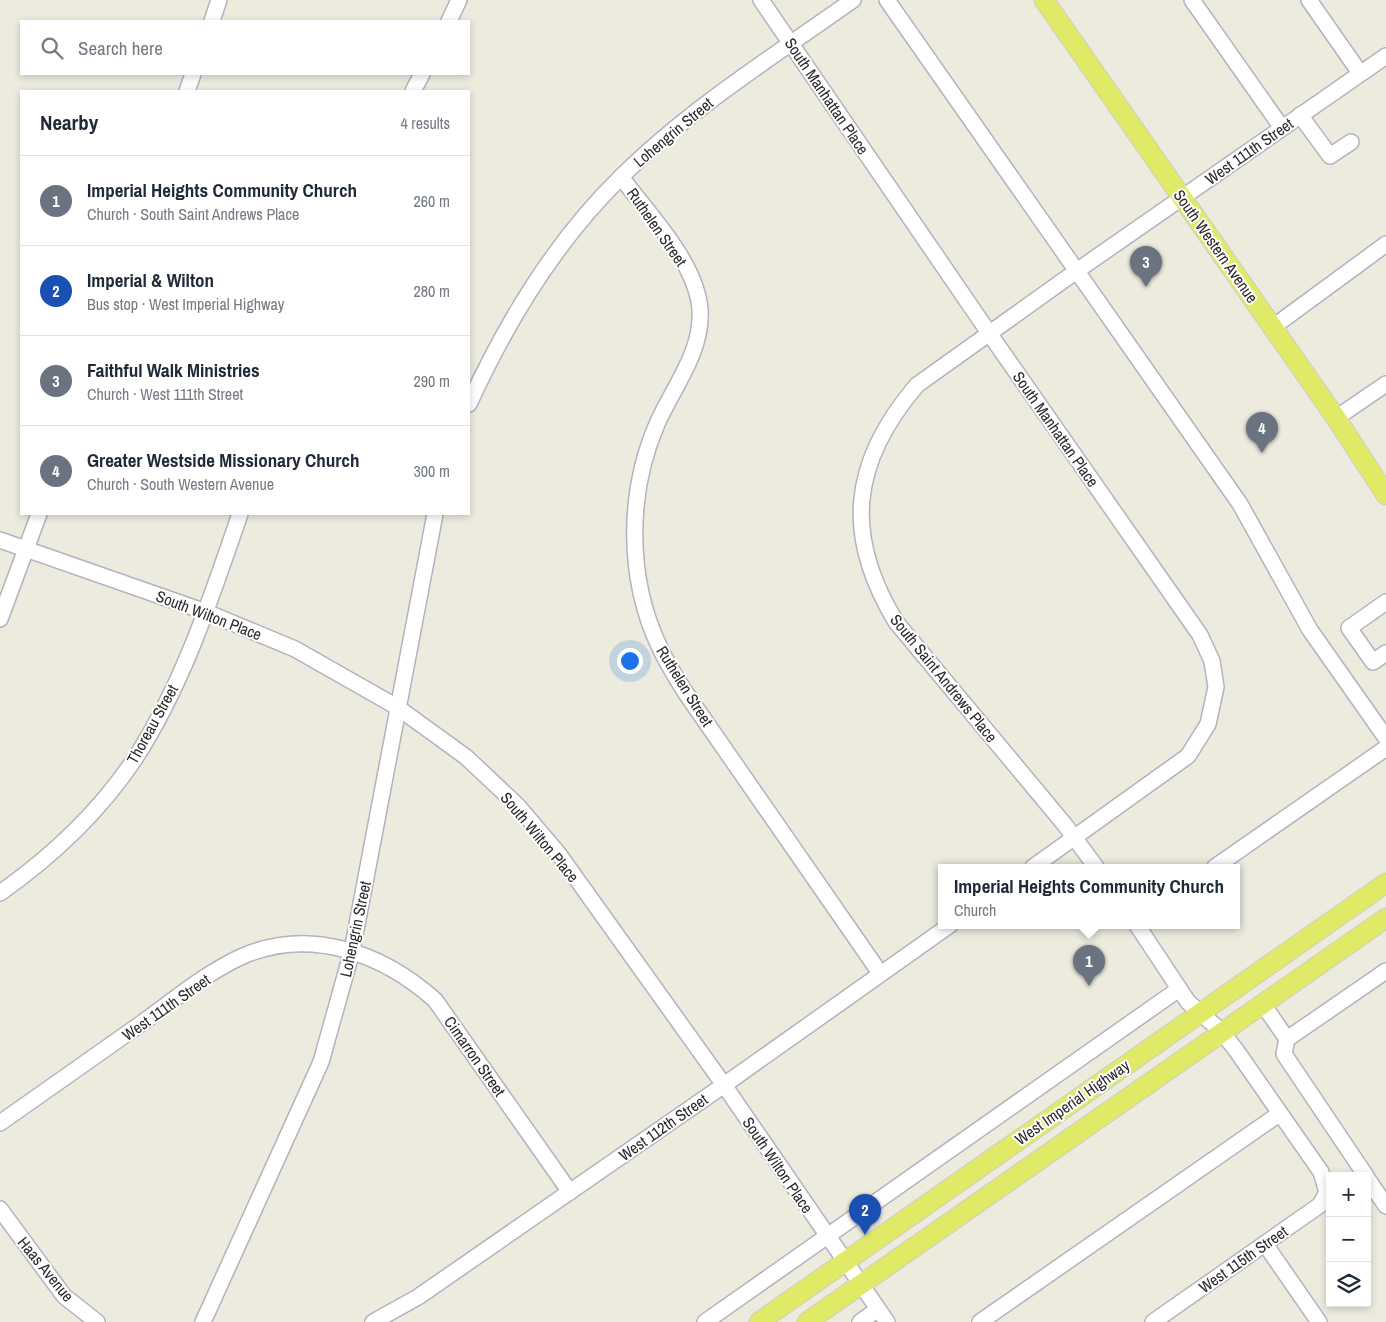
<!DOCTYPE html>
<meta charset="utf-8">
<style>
:root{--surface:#fff;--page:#f2f2f3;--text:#1f2937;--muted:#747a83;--line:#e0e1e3;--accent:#ea580c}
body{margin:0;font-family:"Archivo Narrow",sans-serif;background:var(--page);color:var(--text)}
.controls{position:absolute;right:15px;bottom:15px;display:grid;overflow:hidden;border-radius:0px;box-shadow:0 2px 8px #0003}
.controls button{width:45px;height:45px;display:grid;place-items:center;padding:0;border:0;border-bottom:1px solid var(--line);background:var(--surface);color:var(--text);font:25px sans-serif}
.you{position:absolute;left:629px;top:660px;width:18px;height:18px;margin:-12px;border:4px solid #fff;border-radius:50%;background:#1a73e8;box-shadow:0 0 0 8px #1a73e833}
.badge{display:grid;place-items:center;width:32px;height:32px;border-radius:50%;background:var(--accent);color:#fff;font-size:16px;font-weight:700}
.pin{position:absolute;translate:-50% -41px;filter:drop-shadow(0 1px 2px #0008)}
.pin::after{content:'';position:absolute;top:26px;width:18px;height:15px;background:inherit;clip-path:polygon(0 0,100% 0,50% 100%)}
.popup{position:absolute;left:938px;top:864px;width:302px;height:65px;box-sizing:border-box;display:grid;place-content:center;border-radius:0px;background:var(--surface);filter:drop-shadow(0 1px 4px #0005);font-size:16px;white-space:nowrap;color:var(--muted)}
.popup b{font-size:19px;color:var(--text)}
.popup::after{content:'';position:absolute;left:50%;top:100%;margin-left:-10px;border:10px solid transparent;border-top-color:var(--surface)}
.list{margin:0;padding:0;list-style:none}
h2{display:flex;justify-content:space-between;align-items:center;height:65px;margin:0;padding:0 20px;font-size:21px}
h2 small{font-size:16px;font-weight:400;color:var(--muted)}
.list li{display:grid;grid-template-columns:32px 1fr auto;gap:15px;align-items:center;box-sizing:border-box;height:90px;padding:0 20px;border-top:1px solid var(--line)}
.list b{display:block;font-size:19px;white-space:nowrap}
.list p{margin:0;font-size:16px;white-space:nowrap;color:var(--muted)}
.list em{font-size:16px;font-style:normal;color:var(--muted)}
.icon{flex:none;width:28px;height:28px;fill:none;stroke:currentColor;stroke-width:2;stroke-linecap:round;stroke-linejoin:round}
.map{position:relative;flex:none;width:1386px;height:1322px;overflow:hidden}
.search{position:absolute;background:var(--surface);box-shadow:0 2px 8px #0003;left:20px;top:20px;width:450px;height:55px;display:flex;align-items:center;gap:12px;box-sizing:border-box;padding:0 18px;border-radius:0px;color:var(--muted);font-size:19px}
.panel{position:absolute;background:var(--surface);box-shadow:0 2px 8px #0003;left:20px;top:90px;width:450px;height:425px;border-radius:0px}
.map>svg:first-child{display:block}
</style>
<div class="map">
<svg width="1386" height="1322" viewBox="0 0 1386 1322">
<rect width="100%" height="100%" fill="#ecebde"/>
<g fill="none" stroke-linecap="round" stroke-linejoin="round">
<g stroke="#b3b2be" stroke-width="18">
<g id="minor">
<polyline points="761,0 989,333 1200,635 1212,661 1216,687 1208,724 1188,756 1033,867"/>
<polyline points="887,0 1240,504 1310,630 1386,738"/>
<polyline points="1192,0 1282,128"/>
<polyline points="1309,0 1360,73"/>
<polyline points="212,21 219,0"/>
<polyline points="449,21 459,0"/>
<polyline points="187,91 193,74"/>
<polyline points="413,91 422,74"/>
<polyline points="1300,115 1330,156 1351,142"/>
<path d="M621 177C648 213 696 262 700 309 703 352 673 387 657 424 627 493 627 578 659 646 666 662 676 677 685 692L880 973"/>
<polyline points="1273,327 1386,244"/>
<path d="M469 404C507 321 555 241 622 176 691 108 774 56 853 0"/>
<polyline points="1336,418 1386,384"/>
<polyline points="0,540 206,612 295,649 397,707 466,757 518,806 558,853 724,1085 887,1322"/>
<polyline points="1386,602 1349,628 1373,662 1386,653"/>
<polyline points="0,619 39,514"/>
<path d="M1096 867 1065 825 896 622C843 535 851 462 917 385L1078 270 1386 56"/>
<polyline points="1215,867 1386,748"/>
<path d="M0 893C51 857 99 812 134 760 183 685 211 598 240 514"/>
<polyline points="1137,925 1188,1002 1221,1031 1236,1050 1321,1172 1327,1192 1320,1205 1153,1322"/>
<polyline points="1262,1003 1287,1039 1386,971"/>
<polyline points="1287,1039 1284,1054 1366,1176"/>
<path d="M0 1123C47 1090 95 1056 142 1023 174 1000 207 972 243 956 311 927 382 953 435 1000L570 1192"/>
<polyline points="1367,1178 1386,1206"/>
<polyline points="0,1209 64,1296 97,1322"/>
<polyline points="1265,1244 1319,1322"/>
<polyline points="203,1322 321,1062 352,951 435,514"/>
<polyline points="373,1322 418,1297 724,1085 950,925"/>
<polyline points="705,1322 1179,989"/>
<polyline points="860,1322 878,1309"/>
<polyline points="980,1322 1279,1114"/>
</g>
</g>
<g stroke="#ccc" stroke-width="21">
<g id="major">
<polyline points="1044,0 1336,418 1386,495"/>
<polyline points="759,1322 1386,883"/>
<polyline points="807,1322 1386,918"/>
</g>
</g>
<use href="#minor" stroke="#fff" stroke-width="15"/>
<use href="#major" stroke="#e1ea66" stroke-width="19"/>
</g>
<g text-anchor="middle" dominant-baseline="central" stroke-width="4" stroke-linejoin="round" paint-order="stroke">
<g font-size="16" fill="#2b2b2b" stroke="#fff">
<text transform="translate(827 96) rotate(56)">South Manhattan Place</text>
<text transform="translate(673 132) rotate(-40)">Lohengrin Street</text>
<text transform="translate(1249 151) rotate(-35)">West 111th Street</text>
<text transform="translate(657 227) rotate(55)">Ruthelen Street</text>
<text transform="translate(1216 246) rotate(55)">South Western Avenue</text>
<text transform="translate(1056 429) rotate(55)">South Manhattan Place</text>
<text transform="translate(209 615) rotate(21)">South Wilton Place</text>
<text transform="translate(944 678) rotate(51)">South Saint Andrews Place</text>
<text transform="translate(685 686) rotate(58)">Ruthelen Street</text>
<text transform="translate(152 724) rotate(-61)">Thoreau Street</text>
<text transform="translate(540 837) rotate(50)">South Wilton Place</text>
<text transform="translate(355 929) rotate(-78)">Lohengrin Street</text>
<text transform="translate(166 1007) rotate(-35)">West 111th Street</text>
<text transform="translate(475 1056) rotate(55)">Cimarron Street</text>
<text transform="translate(1072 1102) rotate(-35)">West Imperial Highway</text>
<text transform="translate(663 1127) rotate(-35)">West 112th Street</text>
<text transform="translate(778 1165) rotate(56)">South Wilton Place</text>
<text transform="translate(1243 1259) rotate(-35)">West 115th Street</text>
<text transform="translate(46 1269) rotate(51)">Haas Avenue</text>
</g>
</g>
</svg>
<div class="controls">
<button>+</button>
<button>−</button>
<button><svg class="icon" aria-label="layers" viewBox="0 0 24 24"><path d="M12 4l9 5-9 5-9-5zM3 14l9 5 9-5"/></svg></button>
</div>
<div class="you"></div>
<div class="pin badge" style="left:1089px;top:986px;background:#6b7280">1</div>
<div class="popup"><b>Imperial Heights Community Church</b>Church</div>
<div class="pin badge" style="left:865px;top:1235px;background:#1a4fb4">2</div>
<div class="pin badge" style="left:1146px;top:287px;background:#6b7280">3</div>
<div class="pin badge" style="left:1262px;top:453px;background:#6b7280">4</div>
<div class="search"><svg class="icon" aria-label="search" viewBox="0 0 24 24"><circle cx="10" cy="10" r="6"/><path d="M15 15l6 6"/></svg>Search here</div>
<section class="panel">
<h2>Nearby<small>4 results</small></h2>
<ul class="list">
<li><span class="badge" style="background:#6b7280">1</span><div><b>Imperial Heights Community Church</b><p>Church · South Saint Andrews Place</p></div><em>260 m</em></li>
<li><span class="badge" style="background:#1a4fb4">2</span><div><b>Imperial &amp; Wilton</b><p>Bus stop · West Imperial Highway</p></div><em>280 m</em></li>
<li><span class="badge" style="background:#6b7280">3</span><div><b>Faithful Walk Ministries</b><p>Church · West 111th Street</p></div><em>290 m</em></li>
<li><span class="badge" style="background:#6b7280">4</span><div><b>Greater Westside Missionary Church</b><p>Church · South Western Avenue</p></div><em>300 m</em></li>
</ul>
</section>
</div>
